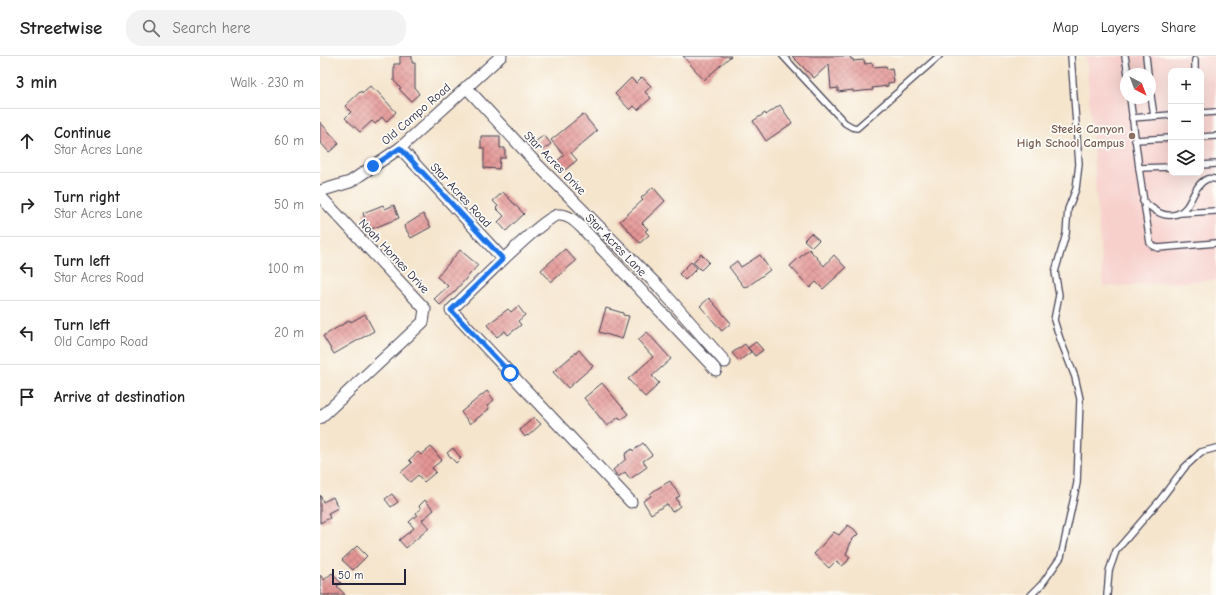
<!DOCTYPE html>
<meta charset="utf-8">
<style>
:root{--surface:#fff;--page:#f2f2f2;--text:#222;--muted:#767676;--line:#e0e0e0}
body{margin:0;font-family:"Comic Neue",sans-serif;background:var(--page);color:var(--text)}
.controls{position:absolute;right:12px;top:12px;display:grid;overflow:hidden;border-radius:8px;box-shadow:0 4px 16px #0002}
.controls button{width:36px;height:36px;display:grid;place-items:center;padding:0;border:0;border-bottom:1px solid var(--line);background:var(--surface);color:var(--text);font:20px sans-serif}
.compass{position:absolute;left:800px;top:12px;width:36px;height:36px;border-radius:50%;background:var(--surface);box-shadow:0 4px 16px #0002;rotate:138deg}
.scale{position:absolute;left:12px;bottom:10px;width:74px;box-sizing:border-box;padding-left:4px;border:2px solid #22223b;border-top:0;font-size:11px;line-height:14px;white-space:nowrap;color:#22223b;-webkit-text-stroke:3px #fdfcf7;paint-order:stroke}
.stop{position:absolute;width:12px;height:12px;margin:-9px;border:3px solid #1a73e8;border-radius:50%;background:#fff}
.stop.end{background:#1a73e8;border-color:#fff;box-shadow:0 1px 4px #0008}
.list{margin:0;padding:0;list-style:none}
h2{display:flex;justify-content:space-between;align-items:center;height:52px;margin:0;padding:0 16px;font-size:17px}
h2 small{font-size:13px;font-weight:400;color:var(--muted)}
.list li{display:grid;grid-template-columns:26px 1fr auto;gap:12px;align-items:center;box-sizing:border-box;height:64px;padding:0 16px;border-top:1px solid var(--line)}
.list b{display:block;font-size:15px;white-space:nowrap}
.list p{margin:0;font-size:13px;white-space:nowrap;color:var(--muted)}
.list em{font-size:13px;font-style:normal;color:var(--muted)}
.icon{flex:none;width:22px;height:22px;fill:none;stroke:currentColor;stroke-width:2;stroke-linecap:round;stroke-linejoin:round}
.map{position:relative;flex:none;width:896px;height:539px;overflow:hidden}
header{display:flex;align-items:center;gap:24px;box-sizing:border-box;height:56px;padding:0 20px;background:var(--surface);border-bottom:1px solid var(--line)}
header strong{font-size:19px}
nav{display:flex;gap:22px;margin-inline-start:auto;font-size:14px}
.search{width:280px;height:36px;background:var(--page);display:flex;align-items:center;gap:10px;box-sizing:border-box;padding:0 14px;border-radius:16px;color:var(--muted);font-size:15px}
main{display:flex}
aside{flex:1;background:var(--surface)}
.map>svg:first-child{display:block}
</style>
<header>
<strong>Streetwise</strong>
<div class="search"><svg class="icon" aria-label="search" viewBox="0 0 24 24"><circle cx="10" cy="10" r="6"/><path d="M15 15l6 6"/></svg>Search here</div>
<nav><a>Map</a><a>Layers</a><a>Share</a></nav>
</header>
<main>
<aside>
<h2>3 min<small>Walk · 230 m</small></h2>
<ul class="list">
<li><svg class="icon" aria-label="ahead" viewBox="0 0 24 24"><path d="M12 20V5M6 11l6-6 6 6"/></svg><div><b>Continue</b><p>Star Acres Lane</p></div><em>60 m</em></li>
<li><svg class="icon" aria-label="right" viewBox="0 0 24 24"><path d="M7 20v-9h11M14 6l5 5-5 5"/></svg><div><b>Turn right</b><p>Star Acres Lane</p></div><em>50 m</em></li>
<li><svg class="icon" aria-label="left" viewBox="0 0 24 24"><path d="M17 20v-9H6M10 6l-5 5 5 5"/></svg><div><b>Turn left</b><p>Star Acres Road</p></div><em>100 m</em></li>
<li><svg class="icon" aria-label="left" viewBox="0 0 24 24"><path d="M17 20v-9H6M10 6l-5 5 5 5"/></svg><div><b>Turn left</b><p>Old Campo Road</p></div><em>20 m</em></li>
<li><svg class="icon" aria-label="arrive" viewBox="0 0 24 24"><path d="M6 21V4h12l-3 4 3 4H6"/></svg><div><b>Arrive at destination</b></div></li>
</ul>
</aside>
<div class="map">
<svg width="896" height="539" viewBox="0 0 896 539">
<defs>
<pattern id="building-cross-hatch" width="8" height="8" patternUnits="userSpaceOnUse"><rect width="8" height="8" fill="#e49594"/><path d="M0 0l8 8M0 8l8-8" fill="none" stroke="#b8797a"/></pattern>
</defs>
<rect width="100%" height="100%" fill="#fdfcf7"/>
<filter id="ink" filterUnits="userSpaceOnUse"><feTurbulence type="fractalNoise" baseFrequency=".025" numOctaves="2"/><feDisplacementMap in="SourceGraphic" scale="8" xChannelSelector="R" yChannelSelector="G"/><feConvolveMatrix kernelMatrix="1 2 1 2 8 2 1 2 1" color-interpolation-filters="sRGB"/></filter>
<filter id="wash" filterUnits="userSpaceOnUse"><feTurbulence type="fractalNoise" baseFrequency=".012" numOctaves="4" result="noise"/><feDisplacementMap in="SourceGraphic" scale="16" xChannelSelector="R" yChannelSelector="G"/><feGaussianBlur stdDeviation="0.9" result="paint"/><feColorMatrix in="noise" values="0 0 0 0 0 0 0 0 0 0 0 0 0 0 0 0 0 1.4 0 .05"/><feComposite in="paint" operator="in"/></filter>
<g filter="url(#wash)">
<rect width="100%" height="100%" fill="#f5e5cd"/>
<path fill="#f7d0cc" fill-rule="evenodd" d="M766 0H896V224L783 231ZM851 15H881V117H851ZM806 18H830V42H806Z"/>
<g id="blocks">
<g fill="url(#building-cross-hatch)">
<polygon points="80,0 92,0 92,7 95,7 95,32 99,38 91,45 79,33 81,32 74,25 74,8 80,8"/>
<polygon points="363,0 411,0 384,24"/>
<polygon points="472,0 530,0 531,3 533,3 533,5 544,4 545,8 552,7 553,11 566,10 567,13 572,12 574,26 568,27 568,30 552,32 553,34 533,36 533,34 518,36 518,32 511,33 509,8 494,22"/>
<polygon points="322,21 331,30 325,36 331,42 318,54 314,50 310,54 295,38 311,22 316,27"/>
<polygon points="50,30 54,35 55,33 76,56 66,66 62,61 55,68 52,65 40,76 25,62 31,56 25,50 41,35 42,37"/>
<polygon points="460,49 472,67 446,85 433,65 445,57 446,59"/>
<polygon points="263,58 277,75 251,97 257,104 245,114 237,105 244,99 231,84"/>
<polygon points="0,66 19,87 17,89 17,90 9,96 0,86"/>
<polygon points="224,79 231,88 223,94 215,86"/>
<polygon points="161,80 180,80 180,92 185,92 185,102 180,102 179,113 164,112 164,92 161,92"/>
<polygon points="333,131 345,145 322,167 328,173 325,175 329,179 320,187 300,165 323,144 321,142"/>
<polygon points="183,136 204,158 186,175 178,166 184,160 176,152 178,150 173,145"/>
<polygon points="63,149 65,153 74,149 79,162 49,174 43,157"/>
<polygon points="103,158 111,171 91,182 84,170"/>
<polygon points="491,177 499,184 492,191 484,184"/>
<polygon points="245,193 256,205 231,226 221,214"/>
<polygon points="489,193 504,210 514,199 526,212 503,233 496,226 490,232 470,210"/>
<polygon points="140,194 158,209 135,235 120,249 114,243 128,230 117,221"/>
<polygon points="381,198 389,206 381,214 373,206"/>
<polygon points="440,199 450,214 427,231 426,230 424,231 409,211 417,205 421,211"/>
<polygon points="371,206 377,212 365,224 359,218"/>
<polygon points="389,242 411,267 402,275 380,250"/>
<polygon points="198,250 205,259 198,265 201,269 188,279 185,275 177,281 167,269 188,253 191,256"/>
<polygon points="286,252 303,257 303,259 309,260 302,283 279,276"/>
<polygon points="45,258 54,275 14,298 3,280 30,264 31,266"/>
<polygon points="327,276 351,303 332,320 339,327 335,330 336,331 325,341 308,323 333,301 318,284"/>
<polygon points="436,286 443,294 435,300 428,292"/>
<polygon points="425,288 431,296 419,305 412,297"/>
<polygon points="259,294 273,310 248,332 233,316"/>
<polygon points="282,327 308,358 301,364 299,361 287,370 264,342"/>
<polygon points="167,335 174,344 167,350 169,353 150,368 141,356"/>
<polygon points="214,361 221,368 208,380 207,379 205,381 200,374"/>
<polygon points="323,387 332,399 323,405 327,411 310,423 305,416 298,421 293,414 306,403 305,398 312,393 313,395"/>
<polygon points="111,391 122,404 112,412 116,416 104,426 98,419 90,426 81,416 92,407 89,404 98,396 101,399"/>
<polygon points="133,392 141,402 136,407 127,397"/>
<polygon points="350,425 360,440 356,442 360,450 352,456 347,448 331,458 323,445 331,440 330,438 335,434"/>
<polygon points="72,438 78,446 71,451 65,443"/>
<polygon points="0,439 3,446 13,441 18,452 8,457 10,462 0,467"/>
<polygon points="105,444 114,454 102,464 109,472 86,492 79,484 94,472 89,466 97,459 98,460 96,457 101,453 99,450"/>
<polygon points="528,469 534,473 538,478 532,484 526,498 530,501 527,506 522,510 516,505 509,512 494,498 514,476 519,479"/>
<polygon points="37,490 47,500 33,514 22,504"/>
<polygon points="12,517 21,527 17,530 25,539 0,539 0,519 4,524"/>
</g>
</g>
</g>
<g filter="url(#ink)">
<use href="#blocks" fill-opacity="0" stroke="#423f51" stroke-width="1"/>
<g fill="none" stroke-linecap="round" stroke-linejoin="round">
<g stroke="#423f51" stroke-width="8">
<g id="lane">
<polyline points="463,0 525,67 532,71 537,72 619,0"/>
<polyline points="805,0 808,18"/>
<polyline points="826,0 828,18"/>
<polyline points="875,4 875,15"/>
<polyline points="830,33 834,60"/>
<polyline points="810,42 819,112 851,111"/>
<polyline points="881,57 896,56"/>
<polyline points="812,62 851,59"/>
<polyline points="881,81 896,80"/>
<polyline points="815,84 851,82"/>
<polyline points="881,109 896,108"/>
<polyline points="819,112 830,187 833,190 838,192 896,187"/>
<path d="M823 145C833 153 843 163 857 158 873 153 871 130 887 123 889 122 893 123 896 123"/>
<polyline points="860,157 896,155"/>
<polyline points="711,539 722,528 741,501 757,427 760,343 755,321 740,283 734,264 739,239 735,216 746,178 748,153 756,133 759,108 751,0"/>
<polyline points="787,539 789,515 796,495 840,444 865,411 881,396 896,392"/>
</g>
</g>
<g stroke="#423f51" stroke-width="13">
<g id="street">
<polyline points="146,31 215,106 339,231 405,306"/>
<polyline points="80,92 183,203"/>
<polyline points="0,135 30,126 80,92 181,0"/>
<polyline points="0,140 105,253 103,266 0,362"/>
<path d="M311 446 131 254C147 239 223 161 238 159 249 158 257 167 264 174L396 314"/>
</g>
</g>
<use href="#lane" stroke="#fff" stroke-width="5.5"/>
<use href="#street" stroke="#fff" stroke-width="11"/>
</g>
</g>
<g fill="none" stroke-linecap="round" stroke-linejoin="round" filter="url(#ink)">
<polyline stroke="#1a73e8" stroke-width="5" points="53,110 80,92 183,203 131,254 190,317"/>
</g>
<circle fill="#8d6e63" stroke="#fdfcf7" stroke-width="1.5" cx="812" cy="80" r="4"/>
<g text-anchor="middle" dominant-baseline="central" stroke-width="3.5" stroke-linejoin="round" paint-order="stroke">
<g font-size="12" fill="#22223b" stroke="#fdfcf7">
<text transform="translate(96 58) rotate(-41)">Old Campo Road</text>
<text transform="translate(235 107) rotate(46)">Star Acres Drive</text>
<text transform="translate(141 139) rotate(47)">Star Acres Road</text>
<text transform="translate(296 189) rotate(46)">Star Acres Lane</text>
<text transform="translate(74 200) rotate(47)">Noah Homes Drive</text>
</g>
<g font-size="12" font-weight="bold" fill="#785e54" stroke="#fdfcf7" text-anchor="end">
<text x="804" y="73">Steele Canyon<tspan x="804" dy="14">High School Campus</tspan></text>
</g>
</g>
</svg>
<div class="controls">
<button>+</button>
<button>−</button>
<button><svg class="icon" aria-label="layers" viewBox="0 0 24 24"><path d="M12 4l9 5-9 5-9-5zM3 14l9 5 9-5"/></svg></button>
</div>
<svg class="compass" viewBox="-18 -18 36 36"><path d="M0-13l5 13h-10z" fill="#e53935"/><path d="M0 13l5-13h-10z" fill="#767676"/></svg>
<div class="scale">50 m</div>
<div class="stop" style="left:190px;top:317px"></div>
<div class="stop end" style="left:53px;top:110px"></div>
</div>
</main>
